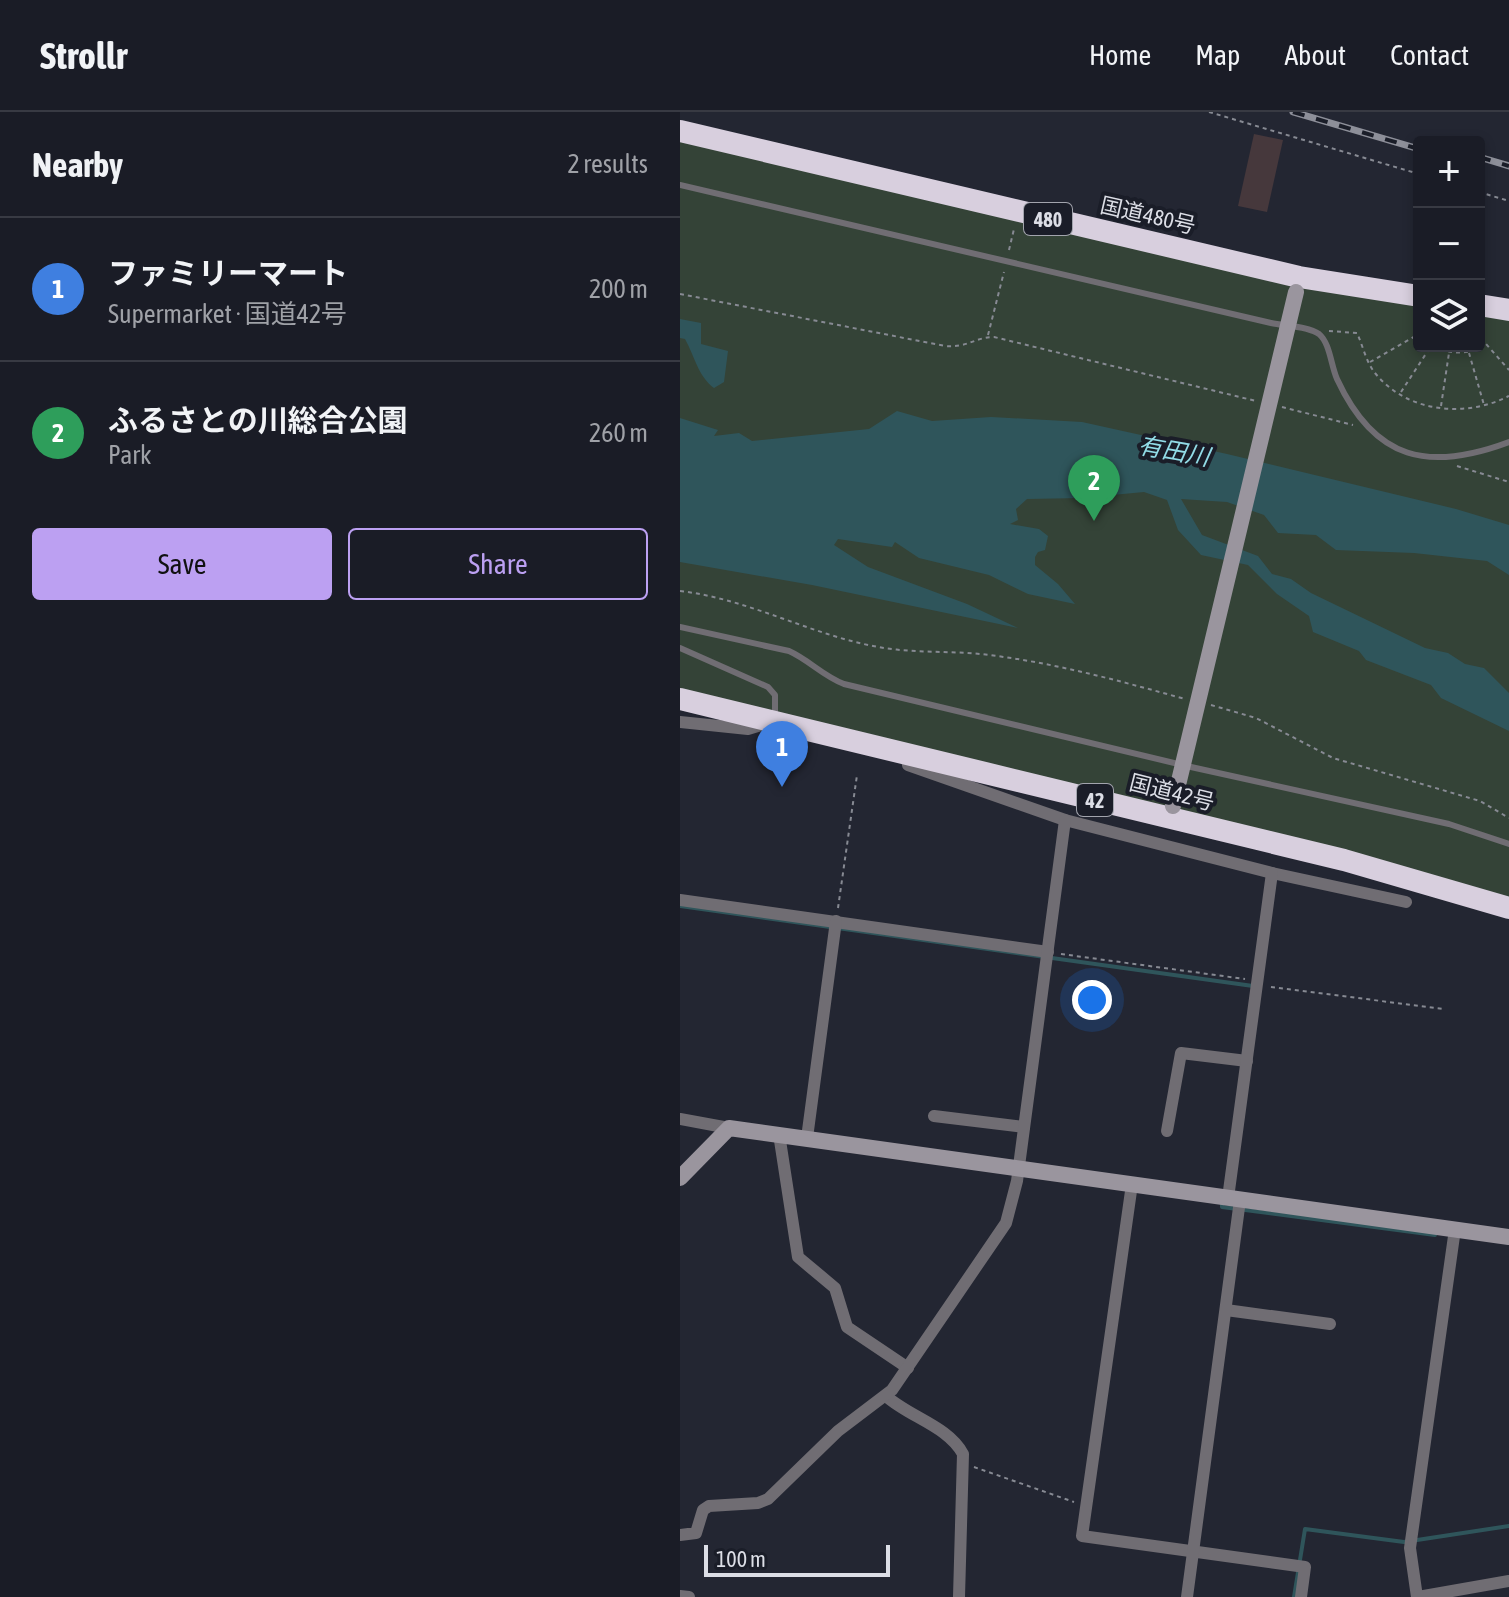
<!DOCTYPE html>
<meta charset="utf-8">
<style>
:root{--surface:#1a1c26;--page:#23252e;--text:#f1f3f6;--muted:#9fa1a7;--line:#383a43;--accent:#bca0f2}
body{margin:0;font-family:"Asap Condensed","Noto Sans JP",sans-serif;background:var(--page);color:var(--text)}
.controls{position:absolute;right:24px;top:24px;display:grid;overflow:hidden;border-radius:8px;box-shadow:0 4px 12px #0003}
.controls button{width:72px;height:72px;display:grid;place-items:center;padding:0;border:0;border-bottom:2px solid var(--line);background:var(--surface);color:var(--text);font:40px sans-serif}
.scale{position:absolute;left:24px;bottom:20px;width:186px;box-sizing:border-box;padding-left:8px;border:4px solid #dcdee6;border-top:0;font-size:22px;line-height:28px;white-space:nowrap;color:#dcdee6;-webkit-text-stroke:6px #1a1d28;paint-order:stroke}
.you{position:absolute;left:412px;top:888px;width:28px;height:28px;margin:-20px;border:6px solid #fff;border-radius:50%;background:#1a73e8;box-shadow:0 0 0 12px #1a73e833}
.badge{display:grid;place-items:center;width:52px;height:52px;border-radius:50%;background:var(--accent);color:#fff;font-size:26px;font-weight:700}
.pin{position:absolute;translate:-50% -66px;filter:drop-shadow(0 2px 4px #0008)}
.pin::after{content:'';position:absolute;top:42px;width:28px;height:24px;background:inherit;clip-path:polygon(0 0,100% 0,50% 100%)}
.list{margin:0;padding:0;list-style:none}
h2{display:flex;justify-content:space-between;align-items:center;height:104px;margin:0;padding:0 32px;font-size:34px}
h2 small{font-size:26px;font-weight:400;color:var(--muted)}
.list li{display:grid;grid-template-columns:52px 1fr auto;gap:24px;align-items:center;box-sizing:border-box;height:144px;padding:0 32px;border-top:2px solid var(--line)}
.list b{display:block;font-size:30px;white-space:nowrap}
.list p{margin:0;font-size:26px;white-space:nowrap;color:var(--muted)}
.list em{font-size:26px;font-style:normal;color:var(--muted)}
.actions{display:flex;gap:16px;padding:24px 32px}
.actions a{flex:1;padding:18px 0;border:2px solid var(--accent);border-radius:8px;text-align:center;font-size:28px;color:var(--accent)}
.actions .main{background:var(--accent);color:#111}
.icon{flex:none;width:44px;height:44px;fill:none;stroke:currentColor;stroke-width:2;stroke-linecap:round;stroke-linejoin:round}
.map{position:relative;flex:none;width:829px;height:1485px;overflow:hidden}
header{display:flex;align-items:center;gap:48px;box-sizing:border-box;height:112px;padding:0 40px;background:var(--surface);border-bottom:2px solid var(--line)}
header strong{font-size:38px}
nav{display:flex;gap:44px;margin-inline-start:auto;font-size:28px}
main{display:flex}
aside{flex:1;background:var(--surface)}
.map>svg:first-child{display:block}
</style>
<header>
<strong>Strollr</strong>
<nav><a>Home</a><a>Map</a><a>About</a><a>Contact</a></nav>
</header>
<main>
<aside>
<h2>Nearby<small>2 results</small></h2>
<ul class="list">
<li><span class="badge" style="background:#3f7fe0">1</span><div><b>ファミリーマート</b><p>Supermarket · 国道42号</p></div><em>200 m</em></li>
<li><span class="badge" style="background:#2e9e5b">2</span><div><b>ふるさとの川総合公園</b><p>Park</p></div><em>260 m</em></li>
</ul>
<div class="actions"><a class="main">Save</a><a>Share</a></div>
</aside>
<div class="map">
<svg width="829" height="1485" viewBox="0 0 829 1485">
<rect width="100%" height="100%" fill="#232632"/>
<polygon fill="#344337" points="0,28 739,193 739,234 799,234 799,201 829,205 829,792 0,583"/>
<g fill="#2f555b">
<path d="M0 207 21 211V232L48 239 44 270 34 276C18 264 15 245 5 227L0 226Z"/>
<polygon points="217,299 252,309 311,305 402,310 547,342 776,397 829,413 829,463 807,449 734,441 656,438 636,423 598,421 584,403 547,390 501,387 522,423 578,444 592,462 611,467 631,481 745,536 768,541 785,552 804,556 829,581 829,619 761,586 751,573 686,548 679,539 633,520 629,504 597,482 568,453 521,443 498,418 487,388 464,380 422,384 418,390 401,386 347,387 336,397 338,408 330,412 359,417 368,424 365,438 358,440 355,445 355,453 378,472 395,492 348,482 309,463 239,446 215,430 212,435 158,427 154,433 188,455 287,492 338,516 132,473 0,450 0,306 38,318 34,324 59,321 72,329 189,317"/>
</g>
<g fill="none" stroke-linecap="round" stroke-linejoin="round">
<g stroke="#2f555b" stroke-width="4">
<polyline points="0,794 573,874"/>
<polyline points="542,1091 542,1095 755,1123"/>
<polyline points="614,1485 625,1417 724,1430 829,1414"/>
</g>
</g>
<polygon fill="#46383c" points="574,22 603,28 587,100 558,94"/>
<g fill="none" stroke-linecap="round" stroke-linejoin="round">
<g stroke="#878a93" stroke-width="2" stroke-dasharray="4 4" stroke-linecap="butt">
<polyline points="529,0 739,62"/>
<polyline points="799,80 829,89"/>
<polyline points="329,138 334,117"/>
<path d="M0 182 265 234C288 236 295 225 314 225L576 289"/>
<path d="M649 219 677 221C683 234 686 250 695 261 727 301 786 306 829 284"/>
<polyline points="308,223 324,160"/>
<path d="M753 234C771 243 790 243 806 232L829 258"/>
<polyline points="789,241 804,293"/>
<polyline points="690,250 739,222"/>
<polyline points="721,280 751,234"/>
<polyline points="761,294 769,241"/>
<polyline points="602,295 673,313"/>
<polyline points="777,354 829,370"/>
<path d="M0 479C68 487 127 521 193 534 231 542 270 538 309 543 375 551 440 569 505 587"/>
<polyline points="531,593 576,606 653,646 800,689 829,706"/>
<polyline points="158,796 177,663"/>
<polyline points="381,842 565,867"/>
<polyline points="591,875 764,897"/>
<polyline points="294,1355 394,1390"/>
</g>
<g stroke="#706d73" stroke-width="6">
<path d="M0 73 591 211C605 214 628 214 639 222 650 231 651 254 657 267 695 349 749 360 829 330"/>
<path d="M0 515 109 539C129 548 143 564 164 572L511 655 769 712 829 732"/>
<polyline points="0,536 88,575 95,583 95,604"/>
</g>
<g stroke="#706d73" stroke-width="12">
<polyline points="0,610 68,617 78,614 82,607"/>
<polyline points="227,646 228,653 385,708 592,761 726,790"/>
<polyline points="0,788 368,840"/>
<polyline points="254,1004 344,1015"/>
<polyline points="0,1007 49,1016"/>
<polyline points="487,1019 501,941 567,949"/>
<polyline points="99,1022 118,1145 155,1176 167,1215 228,1256"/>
<polyline points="127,1026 156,809"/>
<polyline points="452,1072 402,1424 625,1455 621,1485"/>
<polyline points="548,1086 592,761"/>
<polyline points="546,1198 650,1212"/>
<path d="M206 1284C229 1305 268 1314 283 1342L279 1485"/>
<polyline points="0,1423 16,1421 23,1398 29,1394 78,1391 88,1387 158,1319 212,1278 326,1111 337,1069 385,708"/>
<polyline points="0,1484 9,1485"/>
<polyline points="507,1485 560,1088"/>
<polyline points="737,1485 730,1436 775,1117"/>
<polyline points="738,1485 829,1469"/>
</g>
<polyline stroke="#9a959e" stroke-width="16" points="0,1066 49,1016 829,1125"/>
<g stroke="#d8cfde" stroke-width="22">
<polyline points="0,19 619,165 739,184"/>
<polyline points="799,193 829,198"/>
<polyline points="0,587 664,748 829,796"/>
</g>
<g stroke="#8d8f99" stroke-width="7">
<g id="rail">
<polyline points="613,0 739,37"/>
<polyline points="799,45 829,54"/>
</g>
</g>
<use href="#rail" stroke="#1a1d28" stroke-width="4" stroke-dasharray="12" stroke-linecap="butt"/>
<polyline stroke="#9a959e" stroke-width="16" points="493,694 616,180"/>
</g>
<g text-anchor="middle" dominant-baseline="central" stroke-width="8" stroke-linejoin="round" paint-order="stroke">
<g fill="#1a1d28" stroke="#a2a4ad" stroke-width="2">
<rect x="344" y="91" width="48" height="32" rx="6"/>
<rect x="397" y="672" width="36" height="32" rx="6"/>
</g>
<g font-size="20" font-weight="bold" fill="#dcdee6">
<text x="368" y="107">480</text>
<text x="415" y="688">42</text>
</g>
<g font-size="22" fill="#dcdee6" stroke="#1a1d28">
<text transform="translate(468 103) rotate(13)">国道480号</text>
<text transform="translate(492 680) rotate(14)">国道42号</text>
</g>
<g font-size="24" font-style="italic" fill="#92dce7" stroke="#1a1d28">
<text transform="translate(494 339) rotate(10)">有田川</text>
</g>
</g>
</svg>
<div class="controls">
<button>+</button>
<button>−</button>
<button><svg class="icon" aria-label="layers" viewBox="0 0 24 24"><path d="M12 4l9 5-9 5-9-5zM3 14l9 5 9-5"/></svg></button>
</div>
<div class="scale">100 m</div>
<div class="you"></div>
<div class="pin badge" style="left:102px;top:675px;background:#3f7fe0">1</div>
<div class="pin badge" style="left:414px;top:409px;background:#2e9e5b">2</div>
</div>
</main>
